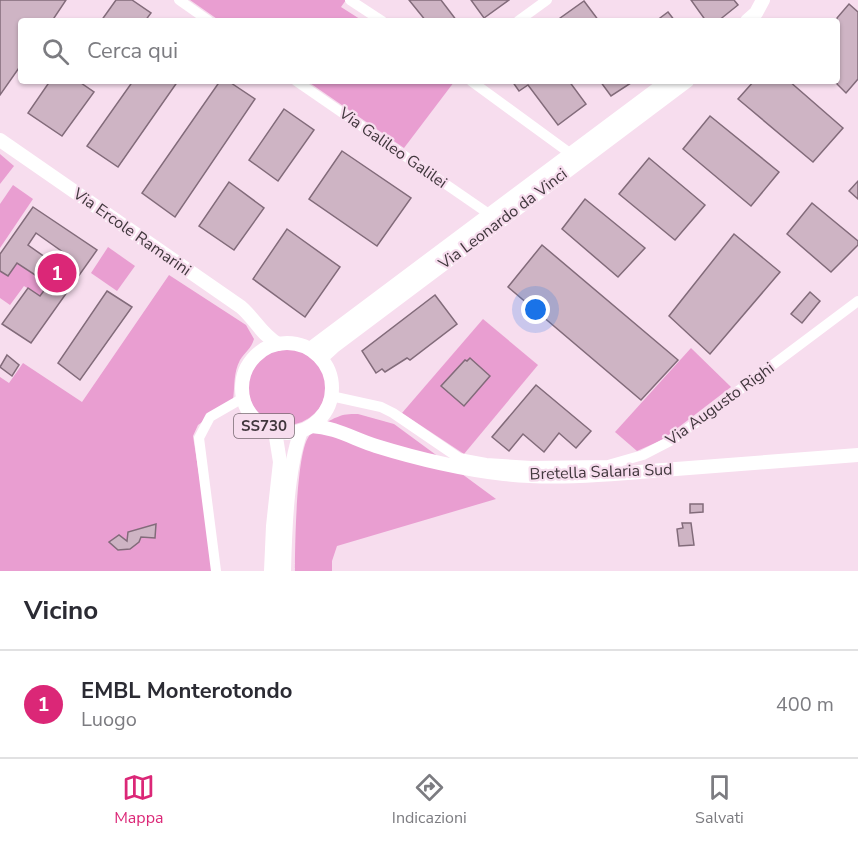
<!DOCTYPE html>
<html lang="it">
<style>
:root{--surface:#fff;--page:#f2f2f3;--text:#2b2b33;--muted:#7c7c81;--line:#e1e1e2;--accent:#db2777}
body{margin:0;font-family:"Nunito Sans",sans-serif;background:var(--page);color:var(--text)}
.you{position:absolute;left:536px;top:310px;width:21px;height:21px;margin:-15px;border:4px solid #fff;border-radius:50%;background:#1a73e8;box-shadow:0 0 0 9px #1a73e833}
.badge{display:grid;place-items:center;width:39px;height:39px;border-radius:50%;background:var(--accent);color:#fff;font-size:20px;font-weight:700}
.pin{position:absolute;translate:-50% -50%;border:3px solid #fff;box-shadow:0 2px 6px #0006}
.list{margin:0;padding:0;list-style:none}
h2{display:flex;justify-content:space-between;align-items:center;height:78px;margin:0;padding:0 24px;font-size:26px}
h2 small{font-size:20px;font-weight:400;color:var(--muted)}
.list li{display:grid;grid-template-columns:39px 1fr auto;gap:18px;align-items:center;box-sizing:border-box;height:108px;padding:0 24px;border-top:2px solid var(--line)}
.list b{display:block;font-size:22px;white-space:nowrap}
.list p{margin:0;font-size:20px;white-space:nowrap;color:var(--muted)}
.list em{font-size:20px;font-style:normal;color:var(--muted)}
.icon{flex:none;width:33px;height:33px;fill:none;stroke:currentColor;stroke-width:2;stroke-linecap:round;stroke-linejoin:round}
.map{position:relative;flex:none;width:858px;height:571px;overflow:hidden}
.search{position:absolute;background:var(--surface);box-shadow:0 2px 4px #0004;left:18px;right:18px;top:18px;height:66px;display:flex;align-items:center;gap:15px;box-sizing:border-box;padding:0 21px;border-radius:6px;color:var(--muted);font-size:22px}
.sheet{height:186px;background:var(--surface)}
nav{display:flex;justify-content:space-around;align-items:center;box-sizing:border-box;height:84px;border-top:2px solid var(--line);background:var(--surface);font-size:16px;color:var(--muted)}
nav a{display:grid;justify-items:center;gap:3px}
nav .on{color:var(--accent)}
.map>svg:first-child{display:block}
</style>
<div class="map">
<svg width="858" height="571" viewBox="0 0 858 571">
<rect width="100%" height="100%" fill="#f7ddee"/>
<g fill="#e99ed1">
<polygon points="190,0 346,0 341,7 363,21 220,21"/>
<polygon points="307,81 453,81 454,82 404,148"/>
<polygon points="0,154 14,166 0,184"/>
<polygon points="13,185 33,199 0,248 0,204"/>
<polygon points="108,247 135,266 117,291 91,273"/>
<polygon points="17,263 49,284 40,296 24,286 10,305 0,298 0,271 8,276"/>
<path d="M169 275 246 325 254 339C251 349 245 352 240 360 233 373 235 387 233 400L198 425 193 436 214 571H0V377L9 383 23 363 82 402Z"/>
<polygon points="483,319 538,365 464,454 402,413"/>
<circle cx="287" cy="386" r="39"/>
<polygon points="691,348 731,387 662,440 637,451 615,432"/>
<path d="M358 414 394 424 496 499 337 546 332 561V571H295C295 546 296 454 309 436 314 429 331 419 340 416 345 414 353 414 358 414Z"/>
</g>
<g fill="#ceb4c4" stroke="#826b7a" stroke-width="1.5" fill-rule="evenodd">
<polygon points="0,0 66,0 52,21 21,21 21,65 0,95"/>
<polygon points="116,0 132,0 151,13 145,21 101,21"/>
<polygon points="409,0 441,0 457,21 426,21"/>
<polygon points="471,0 509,0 484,18"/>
<polygon points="691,0 734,0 738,5 718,21 706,21"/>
<polygon points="584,1 599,21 556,21"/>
<polygon points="849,4 858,12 858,79 846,93 837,84 837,18"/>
<polygon points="668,12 675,21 656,21"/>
<polygon points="50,81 78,81 94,92 62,136 28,113"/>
<polygon points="133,81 178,81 118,167 87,146"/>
<polygon points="220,81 228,81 255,99 175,217 142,193"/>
<polygon points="512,81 569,81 586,104 558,125 528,85 519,91"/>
<polygon points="600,81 634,81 611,96"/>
<polygon points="754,81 789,81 843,128 813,162 738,99"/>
<polygon points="284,109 314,130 278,181 249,160"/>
<polygon points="710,116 779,172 751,206 683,149"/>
<polygon points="342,151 411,198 377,246 309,199"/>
<polygon points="649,158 705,205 675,240 619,194"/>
<polygon points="858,181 858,199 849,191"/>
<polygon points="229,182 264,208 234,250 199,226"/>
<polygon points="585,199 645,248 618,277 562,229"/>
<polygon points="812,203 858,241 858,245 831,272 787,234"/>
<path d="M33 207 97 250 31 343 2 324 28 288 40 296 49 284 17 263 8 276 0 271V254ZM36 233 67 255 59 267 28 245Z"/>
<polygon points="287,229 340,267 305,317 253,279"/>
<polygon points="734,234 780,272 710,354 669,316"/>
<polygon points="542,245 678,360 641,400 508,287"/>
<polygon points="107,291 132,307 80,380 58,363"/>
<polygon points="810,292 820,301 802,323 791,314"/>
<polygon points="435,295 457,324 410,360 407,358 385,372 382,369 376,373 362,351"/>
<polygon points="7,355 19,365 12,376 0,367"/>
<polygon points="470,358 490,376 464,406 441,386 465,360 467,361"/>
<polygon points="536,385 591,431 576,448 559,433 544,452 523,434 509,451 492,437"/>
<polygon points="690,504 703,504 703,512 690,513"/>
<polygon points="682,523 691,523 694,545 679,546 677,529 683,528"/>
<polygon points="156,524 155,538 141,537 139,542 130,549 118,550 109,542 119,535 127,541 128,532"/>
</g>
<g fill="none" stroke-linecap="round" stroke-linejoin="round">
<g stroke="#fff" stroke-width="10">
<polyline points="179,0 209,21"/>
<polyline points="350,0 382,21"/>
<polyline points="518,21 547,0"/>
<polyline points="296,81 489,214"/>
<polyline points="471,81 571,154"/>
<polyline points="331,396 381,407 393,413 459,458 486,463 531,466 608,465 643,455 674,439 858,301"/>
<polyline points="216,571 199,438 210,417 243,398"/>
</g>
<g stroke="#fff" stroke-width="14">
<polyline points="747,21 756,13 763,0"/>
<path d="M0 140 241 307C255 319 261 334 278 344"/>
<circle cx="287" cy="388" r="45"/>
<polyline points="310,349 668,81"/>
<polyline points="321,358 333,347 687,81"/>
<path d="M311 426C335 427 354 439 376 446 418 459 461 469 504 474 557 480 611 474 663 470 728 465 793 460 858 455"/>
<polyline points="271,571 273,526 280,462 275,431"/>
<path d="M284 571C285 530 287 469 301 431"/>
</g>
</g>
<g text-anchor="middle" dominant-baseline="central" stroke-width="4.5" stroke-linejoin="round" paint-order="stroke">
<rect fill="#f7ddee" stroke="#786972" stroke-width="1.5" x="234" y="414" width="60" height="24" rx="4.5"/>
<g font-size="15" font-weight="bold" fill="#41373d">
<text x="264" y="426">SS730</text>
</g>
<g font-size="16" fill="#41373d" stroke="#f7ddee">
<text transform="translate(393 148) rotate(35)">Via Galileo Galilei</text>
<text transform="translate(503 219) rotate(-37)">Via Leonardo da Vinci</text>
<text transform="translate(132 232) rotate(35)">Via Ercole Ramarini</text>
<text transform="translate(720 404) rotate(-36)">Via Augusto Righi</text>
<text transform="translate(601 472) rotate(-2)">Bretella Salaria Sud</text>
</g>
</g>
</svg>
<div class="you"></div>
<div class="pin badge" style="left:57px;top:273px">1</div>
<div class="search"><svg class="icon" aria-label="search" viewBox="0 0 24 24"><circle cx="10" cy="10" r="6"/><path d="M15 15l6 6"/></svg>Cerca qui</div>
</div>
<section class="sheet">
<h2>Vicino<small></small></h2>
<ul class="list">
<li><span class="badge">1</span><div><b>EMBL Monterotondo</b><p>Luogo</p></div><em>400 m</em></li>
</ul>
</section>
<nav>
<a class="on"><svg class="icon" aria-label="map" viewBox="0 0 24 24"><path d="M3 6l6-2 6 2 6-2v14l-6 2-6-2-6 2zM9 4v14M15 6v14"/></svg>Mappa</a>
<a><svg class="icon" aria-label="directions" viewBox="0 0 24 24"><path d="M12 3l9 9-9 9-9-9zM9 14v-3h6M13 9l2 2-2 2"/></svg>Indicazioni</a>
<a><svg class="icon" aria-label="saved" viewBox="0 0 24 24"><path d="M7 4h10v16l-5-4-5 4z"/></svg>Salvati</a>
</nav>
